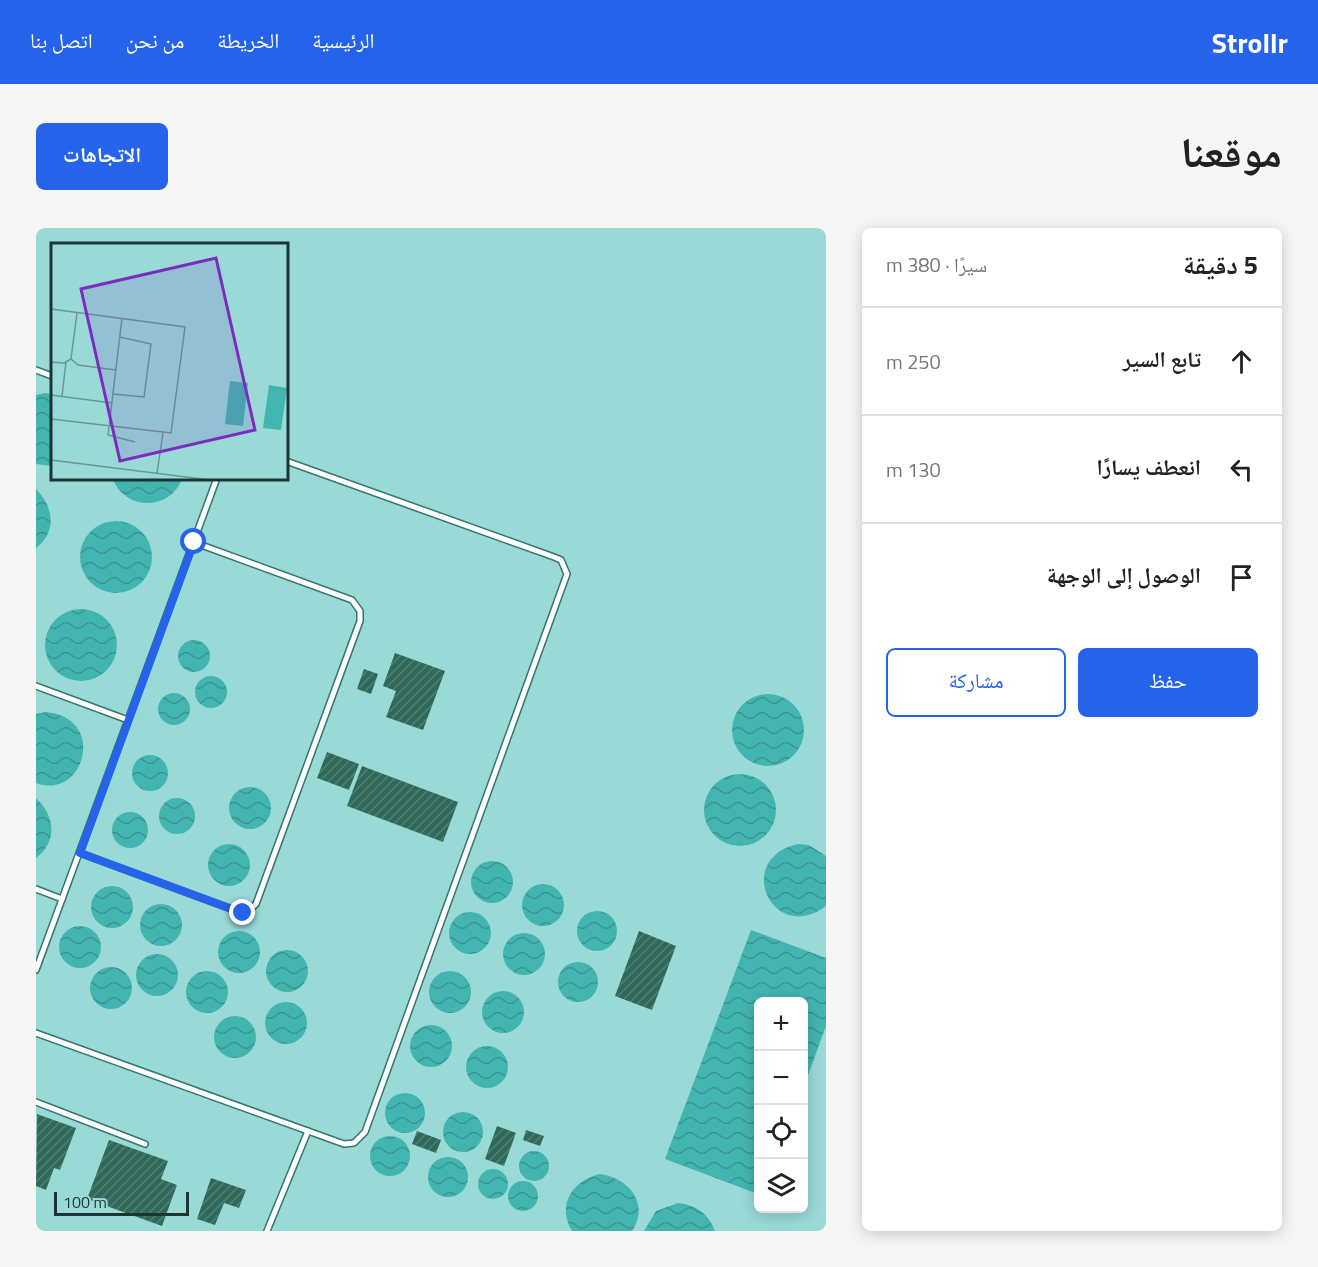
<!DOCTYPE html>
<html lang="ar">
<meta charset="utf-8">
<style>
:root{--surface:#fff;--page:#f6f6f6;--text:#222;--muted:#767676;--line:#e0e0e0;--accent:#2563eb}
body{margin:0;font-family:"Titillium Web","Noto Naskh Arabic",sans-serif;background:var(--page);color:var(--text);direction:rtl}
.controls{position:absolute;right:18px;bottom:18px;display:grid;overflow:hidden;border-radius:9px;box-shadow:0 3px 15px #0003}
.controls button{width:54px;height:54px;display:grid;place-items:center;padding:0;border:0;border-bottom:2px solid var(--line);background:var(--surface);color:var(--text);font:30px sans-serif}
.scale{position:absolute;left:18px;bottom:15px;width:135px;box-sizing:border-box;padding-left:6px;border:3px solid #1a3534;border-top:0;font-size:16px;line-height:21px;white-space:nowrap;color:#1a3534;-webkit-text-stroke:4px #99dad7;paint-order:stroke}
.stop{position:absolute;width:18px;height:18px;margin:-14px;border:4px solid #2563eb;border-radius:50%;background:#fff}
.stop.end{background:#2563eb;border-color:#fff;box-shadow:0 2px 6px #0008}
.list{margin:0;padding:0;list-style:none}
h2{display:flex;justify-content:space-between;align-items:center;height:78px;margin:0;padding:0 24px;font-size:26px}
h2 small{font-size:20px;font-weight:400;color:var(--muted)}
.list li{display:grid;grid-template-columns:39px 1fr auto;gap:18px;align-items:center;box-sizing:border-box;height:108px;padding:0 24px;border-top:2px solid var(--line)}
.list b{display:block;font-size:22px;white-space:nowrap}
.list em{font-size:20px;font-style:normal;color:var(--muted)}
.actions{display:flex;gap:12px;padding:18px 24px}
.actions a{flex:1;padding:14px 0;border:2px solid var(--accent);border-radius:9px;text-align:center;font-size:21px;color:var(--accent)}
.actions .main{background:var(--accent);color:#fff}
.icon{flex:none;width:33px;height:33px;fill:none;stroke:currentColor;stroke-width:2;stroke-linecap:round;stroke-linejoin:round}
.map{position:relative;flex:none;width:790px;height:1003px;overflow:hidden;direction:ltr;border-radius:9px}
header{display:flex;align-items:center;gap:36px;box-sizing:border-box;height:84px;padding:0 30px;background:var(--accent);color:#fff}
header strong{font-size:28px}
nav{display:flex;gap:33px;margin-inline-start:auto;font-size:21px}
.intro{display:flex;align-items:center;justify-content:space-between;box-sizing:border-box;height:144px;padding:0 36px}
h1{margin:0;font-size:42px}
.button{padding:15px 27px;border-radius:9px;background:var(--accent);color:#fff;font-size:21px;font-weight:700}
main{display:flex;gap:36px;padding:0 36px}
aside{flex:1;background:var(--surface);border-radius:9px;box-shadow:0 3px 15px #0003}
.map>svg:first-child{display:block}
</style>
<header>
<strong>Strollr</strong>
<nav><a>الرئيسية</a><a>الخريطة</a><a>من نحن</a><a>اتصل بنا</a></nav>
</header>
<div class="intro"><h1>موقعنا</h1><a class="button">الاتجاهات</a></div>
<main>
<aside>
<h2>5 دقيقة<small>سيرًا · 380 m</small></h2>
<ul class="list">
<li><svg class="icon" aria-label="ahead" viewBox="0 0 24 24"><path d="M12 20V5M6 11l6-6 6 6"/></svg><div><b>تابع السير</b></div><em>250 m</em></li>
<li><svg class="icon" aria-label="left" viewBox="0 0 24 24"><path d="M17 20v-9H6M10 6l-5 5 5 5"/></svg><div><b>انعطف يسارًا</b></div><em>130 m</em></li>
<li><svg class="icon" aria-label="arrive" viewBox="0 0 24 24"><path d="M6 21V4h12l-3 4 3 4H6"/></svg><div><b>الوصول إلى الوجهة</b></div></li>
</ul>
<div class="actions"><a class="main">حفظ</a><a>مشاركة</a></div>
</aside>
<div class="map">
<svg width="790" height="1003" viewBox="0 0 790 1003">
<defs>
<pattern id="water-waves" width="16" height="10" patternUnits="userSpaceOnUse" patternTransform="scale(1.5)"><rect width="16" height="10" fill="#43b5b1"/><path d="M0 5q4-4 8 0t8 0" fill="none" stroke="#379491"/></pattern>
<pattern id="building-hatch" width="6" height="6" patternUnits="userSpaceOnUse" patternTransform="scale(1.5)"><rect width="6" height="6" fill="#306959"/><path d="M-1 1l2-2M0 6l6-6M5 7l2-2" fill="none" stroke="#527f73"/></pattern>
</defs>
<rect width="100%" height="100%" fill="#99dad7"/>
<g fill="url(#water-waves)">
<polygon points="9,165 16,166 16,238 0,236 0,167"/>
<path d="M77 251V250L146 251C134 283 89 283 77 251Z"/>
<path d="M0 261C18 279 21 304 0 320Z"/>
<circle cx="80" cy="329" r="36"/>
<circle cx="45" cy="417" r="36"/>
<circle cx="158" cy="428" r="16"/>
<circle cx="175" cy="464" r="16"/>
<circle cx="138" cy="481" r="16"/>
<circle cx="732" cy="502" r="36"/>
<path d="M10 484C72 490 48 573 0 555V486Z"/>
<circle cx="114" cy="545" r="18"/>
<circle cx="704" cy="582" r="36"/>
<circle cx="214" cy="580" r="21"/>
<circle cx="141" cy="588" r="18"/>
<path d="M0 570C19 588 22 613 0 630Z"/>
<circle cx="94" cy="602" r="18"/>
<circle cx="193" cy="637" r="21"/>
<path d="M762 616 773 617 790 628V678C737 718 696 631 762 616Z"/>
<circle cx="456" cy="654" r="21"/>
<circle cx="507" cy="677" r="21"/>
<circle cx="76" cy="679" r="21"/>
<circle cx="125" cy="697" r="21"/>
<circle cx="561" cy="703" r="20"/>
<circle cx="434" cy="705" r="21"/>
<circle cx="44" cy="719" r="21"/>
<polygon points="715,702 790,730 790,798 768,858 768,774 722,774 722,966 629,931"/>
<circle cx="203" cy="724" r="21"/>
<circle cx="488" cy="726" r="21"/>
<circle cx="251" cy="743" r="21"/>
<circle cx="121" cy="747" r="21"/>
<circle cx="542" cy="754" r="20"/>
<circle cx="75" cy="760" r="21"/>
<circle cx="171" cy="764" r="21"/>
<circle cx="414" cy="764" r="21"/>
<circle cx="467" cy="784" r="21"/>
<circle cx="250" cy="795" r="21"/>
<circle cx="199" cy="809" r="21"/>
<circle cx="395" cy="818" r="21"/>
<circle cx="451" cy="839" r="21"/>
<circle cx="369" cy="885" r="20"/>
<circle cx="427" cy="904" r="20"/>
<circle cx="354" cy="928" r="20"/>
<circle cx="498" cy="938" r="15"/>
<circle cx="412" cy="949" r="20"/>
<circle cx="457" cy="956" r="15"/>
<path d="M564 946C593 950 614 976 596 1003H536C520 977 537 952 564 946Z"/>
<circle cx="487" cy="968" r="15"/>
<path d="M642 975C660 977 672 985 679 1003H608L620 983Z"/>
</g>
<g fill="url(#building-hatch)">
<polygon points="359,425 409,443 387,502 350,489 360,463 347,458"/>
<polygon points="328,441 342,446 335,466 321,461"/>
<polygon points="291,524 323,536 313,562 281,550"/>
<polygon points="326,538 422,574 407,614 311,578"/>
<polygon points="603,703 640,718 616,782 579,768"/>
<polygon points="1,886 40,900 24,942 18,940 10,962 0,958"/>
<polygon points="461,898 480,905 468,938 449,931"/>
<polygon points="490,902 508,908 504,918 487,912"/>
<polygon points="381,903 405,912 400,925 376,916"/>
<polygon points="73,912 132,933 125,951 141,957 126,998 51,971"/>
<polygon points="175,950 210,962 203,980 188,975 179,997 161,991"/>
</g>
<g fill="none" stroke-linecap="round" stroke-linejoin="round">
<g stroke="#347572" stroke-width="8">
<g id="lane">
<polyline points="0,142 16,148"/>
<polyline points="0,458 92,492"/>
<polyline points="44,625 203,684 211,684 220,676 324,393 324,383 316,372 157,314"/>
<polyline points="0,661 26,671"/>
<polyline points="0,742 181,250"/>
<polyline points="0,805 308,916 318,915 329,904 531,346 525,332 518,329 250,233"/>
<polyline points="0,874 109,916"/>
<polyline points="231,1003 272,903"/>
</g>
</g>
<use href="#lane" stroke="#fff" stroke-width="5"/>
</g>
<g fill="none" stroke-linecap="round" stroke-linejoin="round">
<polyline stroke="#2563eb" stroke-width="8" points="158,314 44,625 207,685"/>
</g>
<g transform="translate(15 15)">
<rect width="237" height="237" fill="#99dad7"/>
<path d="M179 138 197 140 192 183 174 181ZM218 142 236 145 230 187 212 185Z" fill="#43b5b1"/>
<path fill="none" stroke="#669896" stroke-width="1.5" d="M0 66 134 84 120 190 0 176M71 75 57 192 84 199M20 116 26 70M0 119 13 120 20 116 27 122 65 127M62 151 93 154 100 101 69 94M0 152 61 160M11 153 15 119M0 217 159 237M106 230 112 190"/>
<path fill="#7b2cbf" fill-opacity="0.15" stroke="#7b2cbf" stroke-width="3" d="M165 15 204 187 69 218 30 46Z"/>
<rect width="237" height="237" fill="none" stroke="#1a3534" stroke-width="3"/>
</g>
</svg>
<div class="controls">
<button>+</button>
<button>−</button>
<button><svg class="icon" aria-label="locate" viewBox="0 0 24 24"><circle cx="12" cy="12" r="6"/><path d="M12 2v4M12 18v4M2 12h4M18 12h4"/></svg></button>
<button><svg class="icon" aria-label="layers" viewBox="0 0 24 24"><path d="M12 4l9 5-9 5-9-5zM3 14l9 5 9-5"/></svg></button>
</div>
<div class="scale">100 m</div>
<div class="stop" style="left:158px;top:314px"></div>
<div class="stop end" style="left:207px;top:685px"></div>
</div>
</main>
